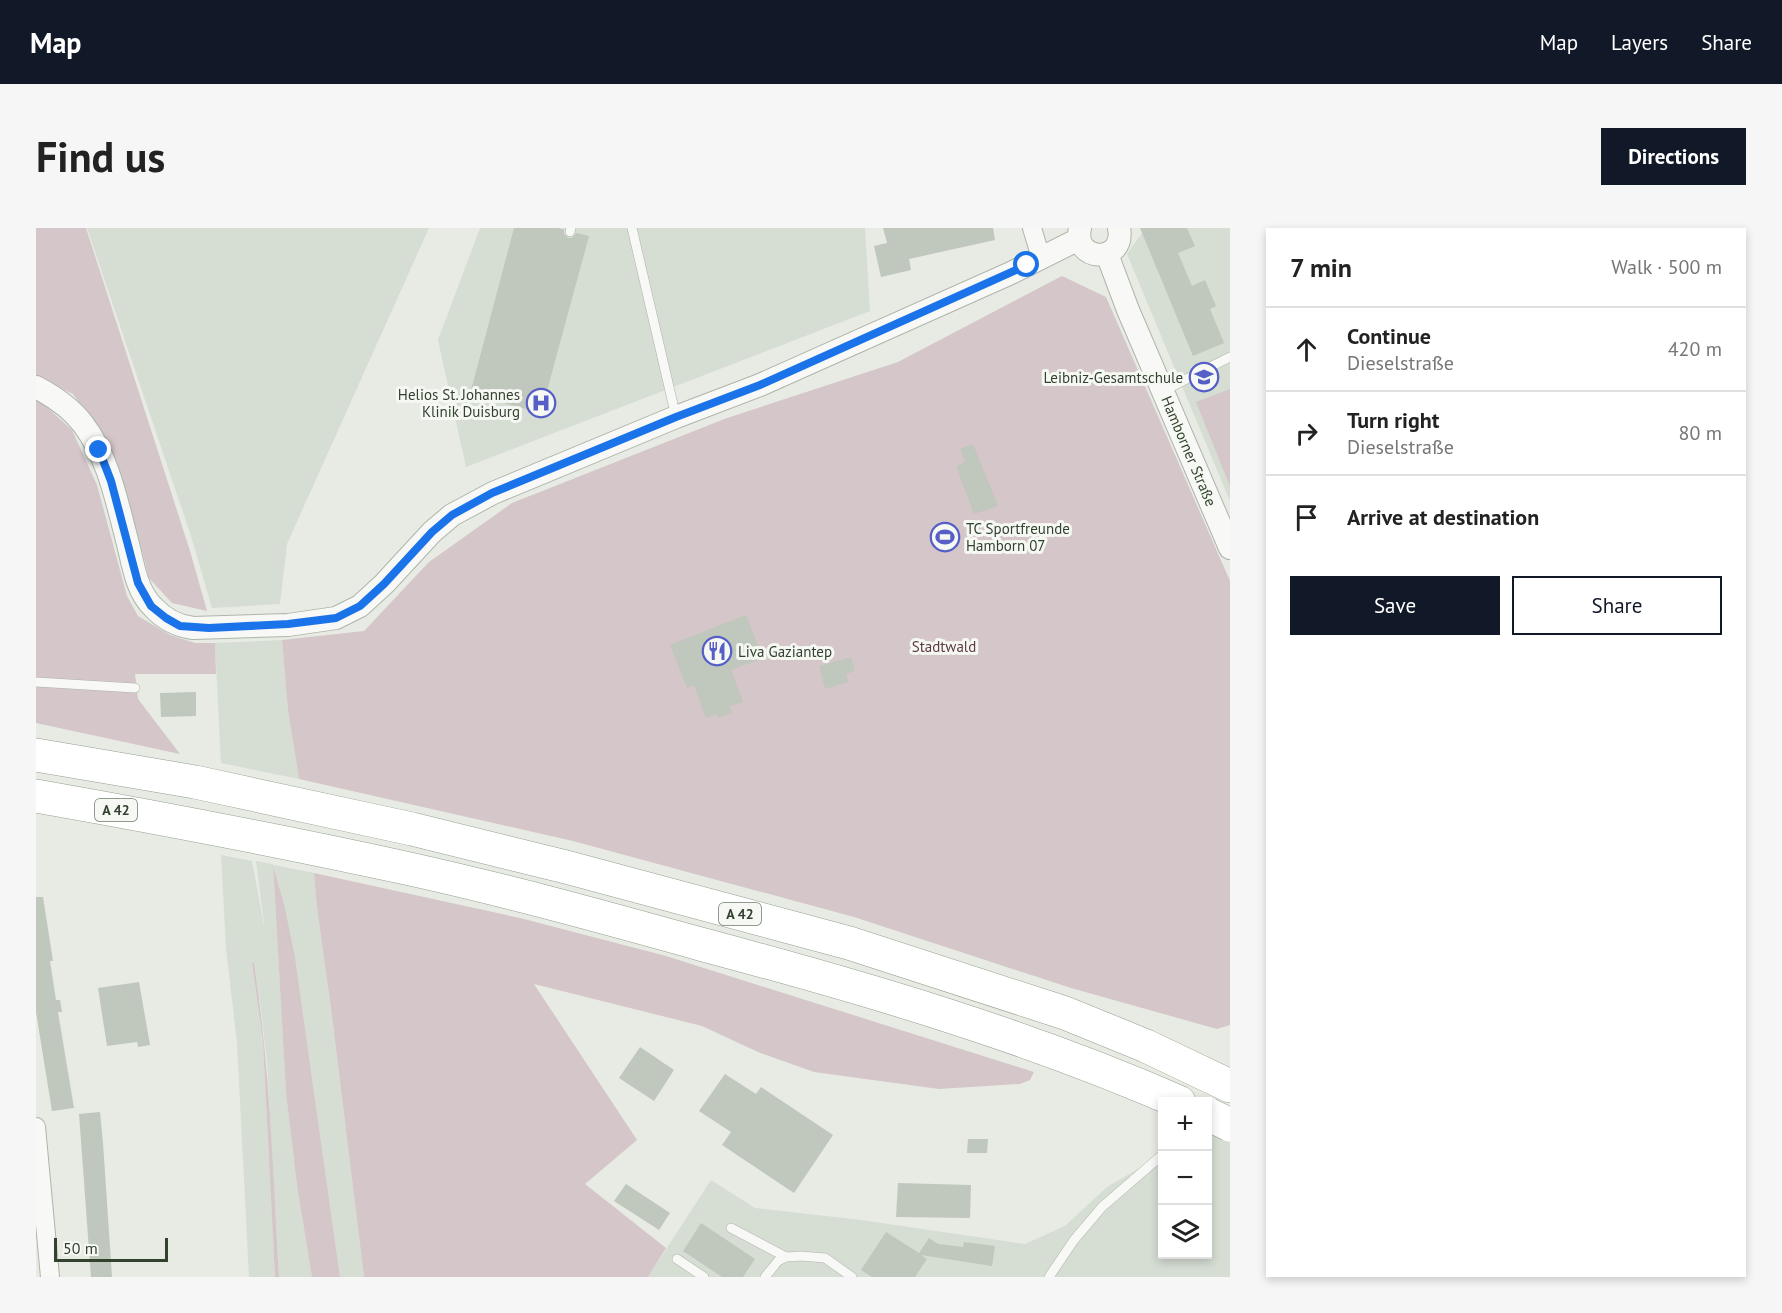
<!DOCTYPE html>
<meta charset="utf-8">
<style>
:root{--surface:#fff;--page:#f6f6f6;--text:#222;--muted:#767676;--line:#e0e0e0;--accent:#111827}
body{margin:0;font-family:"PT Sans",sans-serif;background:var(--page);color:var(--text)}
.controls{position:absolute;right:18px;bottom:18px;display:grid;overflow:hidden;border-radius:0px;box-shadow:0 3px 9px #0003}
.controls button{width:54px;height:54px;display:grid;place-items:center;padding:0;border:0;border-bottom:2px solid var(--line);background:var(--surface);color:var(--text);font:30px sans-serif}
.scale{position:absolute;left:18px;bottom:15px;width:114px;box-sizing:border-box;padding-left:6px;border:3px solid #33422d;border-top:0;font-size:16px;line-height:21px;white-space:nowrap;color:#33422d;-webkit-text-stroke:4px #f6f8f4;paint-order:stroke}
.stop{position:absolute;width:18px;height:18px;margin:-14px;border:4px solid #1a73e8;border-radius:50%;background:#fff}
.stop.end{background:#1a73e8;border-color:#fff;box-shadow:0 2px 6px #0008}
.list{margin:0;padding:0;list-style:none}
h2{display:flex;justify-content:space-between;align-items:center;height:78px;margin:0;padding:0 24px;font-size:26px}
h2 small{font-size:20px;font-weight:400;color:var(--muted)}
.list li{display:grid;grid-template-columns:39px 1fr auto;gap:18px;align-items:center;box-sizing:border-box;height:84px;padding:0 24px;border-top:2px solid var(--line)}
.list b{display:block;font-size:22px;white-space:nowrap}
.list p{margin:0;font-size:20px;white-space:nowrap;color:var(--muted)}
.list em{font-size:20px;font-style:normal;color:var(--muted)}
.actions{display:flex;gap:12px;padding:18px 24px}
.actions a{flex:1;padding:14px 0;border:2px solid var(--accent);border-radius:0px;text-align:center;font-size:21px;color:var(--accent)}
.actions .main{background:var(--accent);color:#fff}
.icon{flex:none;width:33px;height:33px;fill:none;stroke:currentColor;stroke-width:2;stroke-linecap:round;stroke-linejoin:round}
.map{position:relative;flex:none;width:1194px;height:1049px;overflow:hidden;border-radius:0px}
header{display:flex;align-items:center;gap:36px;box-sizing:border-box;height:84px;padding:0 30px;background:var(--accent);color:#fff}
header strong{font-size:28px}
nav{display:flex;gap:33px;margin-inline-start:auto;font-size:21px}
.intro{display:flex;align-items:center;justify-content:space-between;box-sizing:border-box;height:144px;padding:0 36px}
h1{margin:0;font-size:42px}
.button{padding:15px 27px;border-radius:0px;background:var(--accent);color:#fff;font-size:21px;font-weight:700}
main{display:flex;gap:36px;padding:0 36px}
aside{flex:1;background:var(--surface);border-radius:0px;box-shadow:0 3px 9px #0003}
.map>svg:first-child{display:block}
</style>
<header>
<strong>Map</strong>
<nav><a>Map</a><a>Layers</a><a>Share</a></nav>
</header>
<div class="intro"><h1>Find us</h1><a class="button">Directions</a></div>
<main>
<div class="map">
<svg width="1194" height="1049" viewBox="0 0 1194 1049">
<rect width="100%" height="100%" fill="#e7ebe4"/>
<g fill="#d6ddd3">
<polygon points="51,0 393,0 251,316 244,376 176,380 155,308"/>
<polygon points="444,0 829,0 834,83 430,239 402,112"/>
<polygon points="1104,0 1194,0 1194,273 1091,26 1106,5"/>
<polygon points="246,412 252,482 263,551 185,535 179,415"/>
<polygon points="185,627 216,633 229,703 220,633 237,636 250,865 261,958 276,1049 243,1049 231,834 225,781 218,735 216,736 227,814 239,1049 213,1049 201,815 190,720"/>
<polygon points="238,637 278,645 281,680 296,788 328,1049 304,1049 259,729"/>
<polygon points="1194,887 1194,1049 612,1049 675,952 719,980 825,992 989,1016 1029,998 1071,959 1126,927 1126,1026 1172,1026 1172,900"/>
</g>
<g fill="#d4c6c9">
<polygon points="0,0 50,0 154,323 171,383 136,375 113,350 102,307 73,218 37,166 0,149"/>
<polygon points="1026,48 1070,69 1194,353 1194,797 1181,801 1035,760 818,689 537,613 263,551 252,482 246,412 328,403 393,334 476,275 691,190 862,134"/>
<polygon points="1194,161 1194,258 1160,174"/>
<polygon points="0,172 4,173 36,202 61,257 91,368 102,388 134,407 159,415 179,415 180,446 99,446 102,471 144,526 0,495"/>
<polygon points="237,636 249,681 259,729 304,1049 276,1049 261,958 250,865"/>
<polygon points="278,645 484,690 630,728 998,844 994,852 984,856 903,861 778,844 722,824 666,798 498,756 601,912 549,956 630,1020 612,1049 328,1049 296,788 281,680"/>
<path d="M216 735H218C234 839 237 944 243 1049H239L227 814Z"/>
</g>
<g fill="#c0c7bc">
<polygon points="478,0 522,0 528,2 528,6 532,10 536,10 541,5 553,8 505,185 434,166"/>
<polygon points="847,0 957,0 959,12 873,31 875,42 845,49 838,18 851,15"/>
<polygon points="1104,0 1151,0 1159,18 1142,25 1156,58 1169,52 1180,78 1174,81 1188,115 1157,128"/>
<polygon points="937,216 962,278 938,286 920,238 929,234 924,221"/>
<polygon points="710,387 727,430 695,442 707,474 694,478 696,485 682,490 681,486 670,490 658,457 651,460 634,417"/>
<polygon points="815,429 819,443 810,446 812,454 789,461 783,438"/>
<polygon points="160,464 160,488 125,489 124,465"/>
<polygon points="0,669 7,669 17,733 14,733 20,772 24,772 26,784 22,784 38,880 16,883 0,784"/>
<polygon points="103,754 114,817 102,819 101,814 71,818 62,760"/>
<polygon points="604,819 638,842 618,873 583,850"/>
<polygon points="689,846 720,866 725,859 797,907 758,965 686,917 695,904 663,883"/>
<polygon points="64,884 67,915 76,1049 55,1049 43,886"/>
<polygon points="932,911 952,911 951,925 931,925"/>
<polygon points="862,955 935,957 934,990 860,989"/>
<polygon points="590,956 634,985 623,1002 578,973"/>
<polygon points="665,995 719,1031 707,1049 686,1049 647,1023"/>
<polygon points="850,1004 883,1025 893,1010 902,1016 927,1019 928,1014 959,1018 956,1038 885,1027 891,1031 879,1049 836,1049 825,1042"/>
</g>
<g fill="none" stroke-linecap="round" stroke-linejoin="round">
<g stroke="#adb5a9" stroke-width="10">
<g id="service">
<polyline points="596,0 640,189"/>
<polyline points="534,4 535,0"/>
<polyline points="1127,163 1194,129"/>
<polyline points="0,454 99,460"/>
<polyline points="695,1000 750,1029"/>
<polyline points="641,1031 668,1049"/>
<polyline points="729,1049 742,1033 750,1029 765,1028 789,1030 816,1049"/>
<polyline points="1013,1049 1038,1012 1066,979 1126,927"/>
</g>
</g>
<g stroke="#adb5a9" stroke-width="20">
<g id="minor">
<polyline points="996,0 1005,30"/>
<polyline points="0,899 14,1049"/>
</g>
</g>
<g stroke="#adb5a9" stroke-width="24">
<g id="tertiary">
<path d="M1044 0C1036 34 1090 37 1083 0"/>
<polyline points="1071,26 1092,82 1194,320"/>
<path d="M0 159C17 168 35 180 47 196 73 230 81 275 92 316 97 337 101 364 117 379 128 391 141 398 157 400L252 397 300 390 324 378 348 356 396 304 416 287 457 265 640 189 724 157 975 45 1043 11"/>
</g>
</g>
<g stroke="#93a18d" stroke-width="34">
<g id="motorway">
<polyline points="0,527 159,554 376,601 530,639 813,715 1029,785 1110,818 1194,858"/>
<path d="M0 568C125 590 250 614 374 641 473 663 571 690 668 717 829 760 990 807 1143 874"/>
</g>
</g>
<use href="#service" stroke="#f8f9f7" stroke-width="9"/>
<use href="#minor" stroke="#f8f9f7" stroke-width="18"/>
<use href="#tertiary" stroke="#f8f9f7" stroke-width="22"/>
<use href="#motorway" stroke="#fff" stroke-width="33"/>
<g stroke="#93a18d" stroke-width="34" stroke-linecap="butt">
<polyline id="motorway-bridge" points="1172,886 1194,897"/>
</g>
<use href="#motorway-bridge" stroke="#fff" stroke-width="33"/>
</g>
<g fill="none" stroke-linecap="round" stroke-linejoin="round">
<polyline stroke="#1a73e8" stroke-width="8" points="63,222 75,253 102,355 115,378 130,390 144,398 173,400 252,396 300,390 324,378 348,356 396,304 416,287 456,265 640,189 724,157 991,37"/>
</g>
<defs>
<g id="school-ring" transform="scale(1.5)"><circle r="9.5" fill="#f6f8f4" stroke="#555fc5" stroke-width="1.5"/><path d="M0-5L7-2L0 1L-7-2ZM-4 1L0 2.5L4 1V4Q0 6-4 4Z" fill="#555fc5"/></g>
<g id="hospital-ring" transform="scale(1.5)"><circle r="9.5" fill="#f6f8f4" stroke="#555fc5" stroke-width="1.5"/><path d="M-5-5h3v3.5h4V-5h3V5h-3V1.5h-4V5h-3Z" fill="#555fc5"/></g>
<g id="stadium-ring" transform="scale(1.5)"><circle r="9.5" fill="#f6f8f4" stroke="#555fc5" stroke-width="1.5"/><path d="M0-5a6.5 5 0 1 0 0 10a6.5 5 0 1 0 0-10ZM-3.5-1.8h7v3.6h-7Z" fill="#555fc5"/></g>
<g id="restaurant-ring" transform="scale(1.5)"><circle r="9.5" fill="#f6f8f4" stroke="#555fc5" stroke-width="1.5"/><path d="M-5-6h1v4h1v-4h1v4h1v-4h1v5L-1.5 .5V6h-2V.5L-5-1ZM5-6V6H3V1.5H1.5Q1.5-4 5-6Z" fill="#555fc5"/></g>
</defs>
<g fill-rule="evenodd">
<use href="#school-ring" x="1168" y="149"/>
<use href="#hospital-ring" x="505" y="175"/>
<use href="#stadium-ring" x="909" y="309"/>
<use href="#restaurant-ring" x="681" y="423"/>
</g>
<g text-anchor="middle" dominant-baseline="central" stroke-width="6" stroke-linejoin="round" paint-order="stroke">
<g fill="#f6f8f4" stroke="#6e7969" stroke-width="1.5">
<rect x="59" y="571" width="42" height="22" rx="4.5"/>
<rect x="683" y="675" width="42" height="22" rx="4.5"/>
</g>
<g font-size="14" font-weight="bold" fill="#33422d">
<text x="80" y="582">A 42</text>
<text x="704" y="686">A 42</text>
</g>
<g font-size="15" fill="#33422d" stroke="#f6f8f4" text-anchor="end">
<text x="1147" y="149">Leibniz-Gesamtschule</text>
<text x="484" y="166">Helios St. Johannes<tspan x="484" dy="17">Klinik Duisburg</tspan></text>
<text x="930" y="300" text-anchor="start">TC Sportfreunde<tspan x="930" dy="17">Hamborn 07</tspan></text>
<text x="702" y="423" text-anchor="start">Liva Gaziantep</text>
</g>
<g font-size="15" fill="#33422d" stroke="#f6f8f4">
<text transform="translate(1153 223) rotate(67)">Hamborner Straße</text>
</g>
<g font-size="15" fill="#5d3b40" stroke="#f6f8f4">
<text x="908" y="418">Stadtwald</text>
</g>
</g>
</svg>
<div class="controls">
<button>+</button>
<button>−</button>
<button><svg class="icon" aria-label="layers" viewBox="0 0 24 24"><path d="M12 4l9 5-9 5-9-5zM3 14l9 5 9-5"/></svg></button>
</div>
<div class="scale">50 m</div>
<div class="stop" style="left:991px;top:37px"></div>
<div class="stop end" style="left:63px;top:222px"></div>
</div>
<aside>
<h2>7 min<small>Walk · 500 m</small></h2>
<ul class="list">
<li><svg class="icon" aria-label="ahead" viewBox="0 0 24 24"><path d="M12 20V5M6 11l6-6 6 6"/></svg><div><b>Continue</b><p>Dieselstraße</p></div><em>420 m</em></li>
<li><svg class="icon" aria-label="right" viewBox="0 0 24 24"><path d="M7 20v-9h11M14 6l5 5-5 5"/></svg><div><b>Turn right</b><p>Dieselstraße</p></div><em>80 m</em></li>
<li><svg class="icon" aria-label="arrive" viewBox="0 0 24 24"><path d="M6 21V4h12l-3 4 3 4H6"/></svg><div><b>Arrive at destination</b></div></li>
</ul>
<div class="actions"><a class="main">Save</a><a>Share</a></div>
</aside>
</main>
